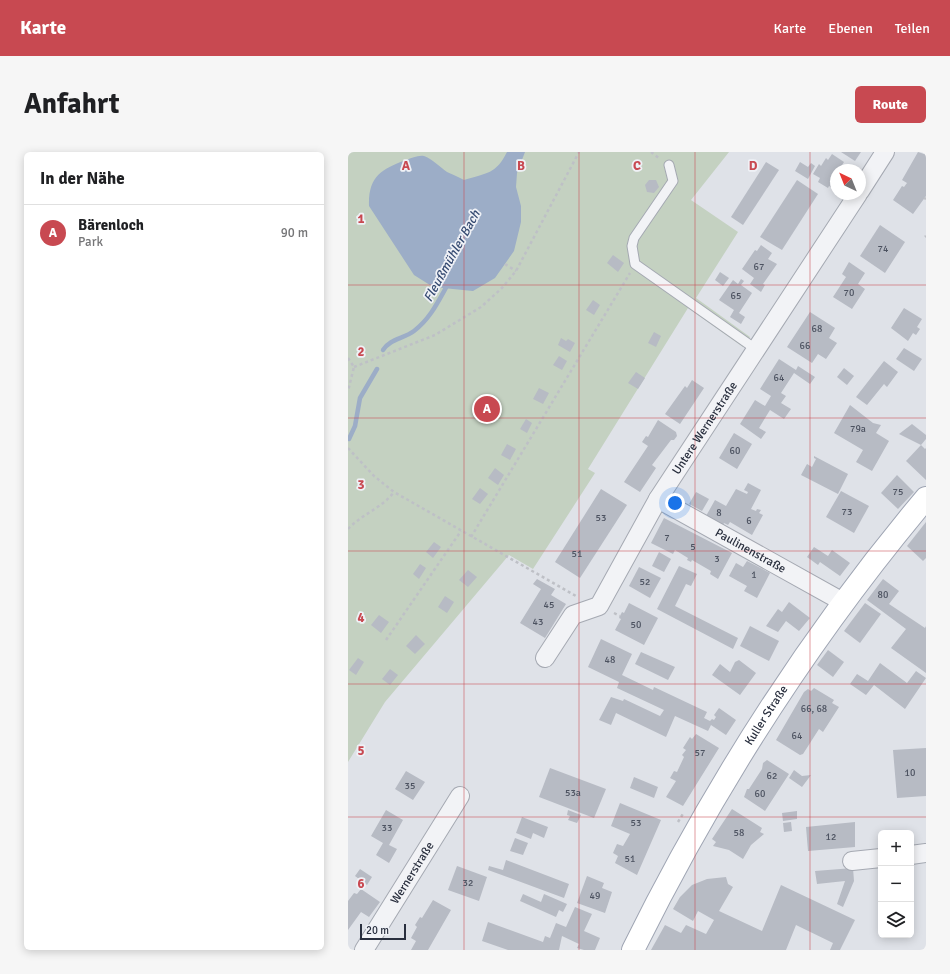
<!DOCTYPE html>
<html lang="de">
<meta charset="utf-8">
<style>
:root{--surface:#fff;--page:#f6f6f6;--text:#202124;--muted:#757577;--line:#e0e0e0;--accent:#c84951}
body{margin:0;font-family:Signika,sans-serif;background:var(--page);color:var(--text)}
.controls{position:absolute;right:12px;bottom:12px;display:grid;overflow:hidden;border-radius:6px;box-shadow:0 2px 10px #0003}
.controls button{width:36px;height:36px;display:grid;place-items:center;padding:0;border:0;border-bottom:1px solid var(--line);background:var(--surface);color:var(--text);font:20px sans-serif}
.compass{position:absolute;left:482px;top:12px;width:36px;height:36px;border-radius:50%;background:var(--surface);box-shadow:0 2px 10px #0003;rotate:317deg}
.scale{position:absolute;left:12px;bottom:10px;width:46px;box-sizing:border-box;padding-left:4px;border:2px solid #292f3e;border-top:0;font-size:11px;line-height:14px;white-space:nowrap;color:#292f3e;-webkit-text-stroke:3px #eff1f6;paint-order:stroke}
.you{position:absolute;left:327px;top:351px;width:14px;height:14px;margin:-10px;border:3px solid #fff;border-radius:50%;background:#1a73e8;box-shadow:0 0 0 6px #1a73e833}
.badge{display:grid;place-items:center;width:26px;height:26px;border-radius:50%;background:var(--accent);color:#fff;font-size:13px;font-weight:700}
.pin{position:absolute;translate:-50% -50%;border:2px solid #fff;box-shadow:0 1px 4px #0006}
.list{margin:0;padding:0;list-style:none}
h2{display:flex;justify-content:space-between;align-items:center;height:52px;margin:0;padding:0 16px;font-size:17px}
h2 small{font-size:13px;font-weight:400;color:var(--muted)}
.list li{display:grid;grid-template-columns:26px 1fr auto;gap:12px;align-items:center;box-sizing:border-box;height:56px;padding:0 16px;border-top:1px solid var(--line)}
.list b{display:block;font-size:15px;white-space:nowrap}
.list p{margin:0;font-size:13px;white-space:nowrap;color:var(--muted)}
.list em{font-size:13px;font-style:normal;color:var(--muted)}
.icon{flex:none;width:22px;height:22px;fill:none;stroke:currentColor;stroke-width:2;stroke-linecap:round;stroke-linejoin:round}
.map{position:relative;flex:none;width:578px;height:798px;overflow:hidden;border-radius:6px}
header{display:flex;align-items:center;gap:24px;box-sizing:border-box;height:56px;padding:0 20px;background:var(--accent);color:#fff}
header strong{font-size:19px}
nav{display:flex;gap:22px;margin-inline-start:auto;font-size:14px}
.intro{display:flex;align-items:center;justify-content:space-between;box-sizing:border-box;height:96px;padding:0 24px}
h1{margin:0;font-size:28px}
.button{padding:10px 18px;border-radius:6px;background:var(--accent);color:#fff;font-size:14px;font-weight:700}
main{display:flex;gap:24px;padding:0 24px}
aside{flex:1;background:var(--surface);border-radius:6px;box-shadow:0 2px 10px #0003}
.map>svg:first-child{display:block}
</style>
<header>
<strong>Karte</strong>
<nav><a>Karte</a><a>Ebenen</a><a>Teilen</a></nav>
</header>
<div class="intro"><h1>Anfahrt</h1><a class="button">Route</a></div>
<main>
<aside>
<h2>In der Nähe<small></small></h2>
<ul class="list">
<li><span class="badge">A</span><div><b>Bärenloch</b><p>Park</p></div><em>90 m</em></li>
</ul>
</aside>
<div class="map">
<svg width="578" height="798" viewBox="0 0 578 798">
<rect width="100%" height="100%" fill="#dfe2e8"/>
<polygon fill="#c4d1c1" points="0,0 381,0 343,48 390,80 348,146 402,185 395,195 340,156 240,317 247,321 185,417 161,403 37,550 0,610"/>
<path fill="#9cadc7" d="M159 0H177L169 21 168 35 173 54V70L166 99 147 126 125 139 85 135 66 123 21 54C20 25 33 17 58 8 64 6 70 3 76 4 84 7 92 15 99 20 105 23 111 25 116 28 139 21 148 22 159 0Z"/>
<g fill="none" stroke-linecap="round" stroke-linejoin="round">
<g stroke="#9cadc7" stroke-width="4.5">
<path d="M35 198C42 187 55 187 66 179 82 167 90 150 100 132"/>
<polyline points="1,287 7,274 12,246 29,217"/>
</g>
</g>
<g fill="#b7bbc4">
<polygon points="493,0 513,0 507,9"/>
<polygon points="570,0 576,2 578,0 578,44 565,62 545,48 554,34 556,35 559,31 554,28"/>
<polygon points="484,2 496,10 492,16 496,18 488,18 488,38 481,34 480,36 470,30 472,26 465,22 471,12 473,14 478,6 480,8"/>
<polygon points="418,10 431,18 395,73 383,65"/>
<polygon points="452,10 460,15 463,11 467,14 460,27 447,19"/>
<polygon points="301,28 308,28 311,35 306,41 299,40 297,33"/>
<polygon points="449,28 470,42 434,98 412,85"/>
<polygon points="532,73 557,90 537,121 512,104"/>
<polygon points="413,93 424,101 420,107 429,112 415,132 417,133 413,140 402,132 406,126 394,117 407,98 409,99"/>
<polygon points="265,103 276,111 270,120 259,111"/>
<polygon points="501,110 517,121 510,132 517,137 504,157 485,145 498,125 494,122"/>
<polygon points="372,120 381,126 375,134 367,128"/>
<polygon points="393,127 396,129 393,133 404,141 391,161 397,165 393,172 382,165 386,158 371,148 385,128 390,132"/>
<polygon points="245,148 252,153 246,163 238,158"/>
<polygon points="556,156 574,167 569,175 572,177 568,183 565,181 560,189 543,176"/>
<polygon points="462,160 487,176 481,186 489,191 478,207 470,202 464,211 439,195"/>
<polygon points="306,180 313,184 308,195 300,191"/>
<polygon points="213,186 218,189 220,187 227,191 222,200 210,193"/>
<polygon points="556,196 574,207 566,219 548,207"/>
<polygon points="211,204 219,209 214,218 205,213"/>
<polygon points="431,207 448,218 450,214 467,225 462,232 446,221 433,241 438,244 433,251 443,257 436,267 422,258 411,276 418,280 413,287 392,272 407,248 417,254 423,244 412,237"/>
<polygon points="536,209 550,220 539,235 536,232 519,253 508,245"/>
<polygon points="496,216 506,224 499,233 489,225"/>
<polygon points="288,220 297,226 290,237 280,231"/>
<polygon points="344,228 356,236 332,272 317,262 337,234 339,236"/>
<polygon points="191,236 201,241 195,252 185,247"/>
<polygon points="502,253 525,271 533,273 528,281 541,289 524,319 508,310 515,298 486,281"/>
<polygon points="178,267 184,271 179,281 172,277"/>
<polygon points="310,268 328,280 329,284 326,288 323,288 304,313 308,316 292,340 276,330 300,294 294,290 298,284 300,285"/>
<polygon points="564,272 578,283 578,287 573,293 551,282"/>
<polygon points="386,281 404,292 389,317 371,306"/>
<polygon points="159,292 168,297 162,308 153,303"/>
<polygon points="573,293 577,297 578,296 578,328 558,309"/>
<polygon points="466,304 500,322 490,342 453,323 459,312 464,315 468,307 466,306"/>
<polygon points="147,316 156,323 150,333 140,326"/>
<polygon points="549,323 566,340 550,357 533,341"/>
<polygon points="400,331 413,338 403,357 408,359 409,357 413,358 411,361 415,363 404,383 382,370 380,373 376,371 375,373 358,364 367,348 378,354 388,337 399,342 400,340 396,338"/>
<polygon points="132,336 140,342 132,352 124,347"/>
<polygon points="253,337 279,353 232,426 207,410"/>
<polygon points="493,339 521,354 506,381 478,365"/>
<polygon points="348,340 361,347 354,359 341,352"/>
<polygon points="316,366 384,401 370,427 362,422 363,419 344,408 343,410 339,408 340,406 327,398 325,402 303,391"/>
<polygon points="578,370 578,406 575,409 559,394"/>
<polygon points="86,390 93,395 85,406 78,400"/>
<polygon points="466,395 480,404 484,398 502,411 492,424 472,410 470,413 459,405"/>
<polygon points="311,400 323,407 316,420 304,414"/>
<polygon points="399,409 422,421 409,446 396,439 399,434 381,424 388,411 395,415"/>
<polygon points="72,412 78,416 71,427 65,422"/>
<polygon points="331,414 349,422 343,434 338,432 327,454 390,486 385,497 309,457"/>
<polygon points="291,415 313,426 302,446 281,434"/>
<polygon points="120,418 129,425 120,435 111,428"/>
<polygon points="189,427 207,437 203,443 218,452 197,486 172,471 193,437 185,432"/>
<polygon points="535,427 551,439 541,452 577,476 578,474 578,521 543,496 558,477 519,448"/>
<polygon points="97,444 106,450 99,461 90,455"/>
<polygon points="441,450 462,466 451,479 438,469 430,480 418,474 430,457 434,460"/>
<polygon points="281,451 310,466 296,493 267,478 273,467 271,466 274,460 276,461"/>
<polygon points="517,451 533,462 512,491 496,479"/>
<polygon points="31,463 41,470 33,481 23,473"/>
<polygon points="402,474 431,489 421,509 392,494"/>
<polygon points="68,483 77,492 67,502 58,494"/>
<polygon points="253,487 284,502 274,523 305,538 306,535 359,560 356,566 362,569 364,567 366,568 368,565 366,563 371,556 388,568 378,583 363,573 360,579 327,564 318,585 268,561 263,573 251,568 263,545 275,549 276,547 312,564 316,558 269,536 271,530 240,515"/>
<polygon points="480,498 496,510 485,525 469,513"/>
<polygon points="293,500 327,515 320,528 287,512"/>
<polygon points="10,506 16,510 8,523 1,518"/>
<polygon points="391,508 408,521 392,543 364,523 372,512 382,520 387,510"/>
<polygon points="532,511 559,531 568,519 578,526 557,557 526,533 518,543 502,532 509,522 520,529"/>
<polygon points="42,517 50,523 42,533 34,527"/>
<polygon points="466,536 486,548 484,551 491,555 475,580 471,577 455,602 452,603 428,588 456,540 460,537 463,539"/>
<polygon points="348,582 371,596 335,654 318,645 328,629 322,626 326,619 329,620 336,605 334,603 338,598 335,596 342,585 344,587"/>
<polygon points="578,596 578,644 549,646 545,598"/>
<polygon points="419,608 441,622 417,659 396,645 399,637 401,637 414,617 415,611"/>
<polygon points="202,616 258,637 246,666 191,645"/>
<polygon points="446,618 454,624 463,623 454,635 441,626"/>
<polygon points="58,619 77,630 65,648 47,637"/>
<polygon points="286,625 310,635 306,646 282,636"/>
<polygon points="272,651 313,668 289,723 267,711 270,704 265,701 269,692 275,694 282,682 263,674"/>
<polygon points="384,657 414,676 412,680 416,682 403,693 395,707 381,698 365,694 368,690 364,687"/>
<polygon points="38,658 55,668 41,693 49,697 41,711 28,703 35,691 23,684"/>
<polygon points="220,658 233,663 229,671 220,668 222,664 219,663"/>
<polygon points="449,659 449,667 435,669 434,661"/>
<polygon points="174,665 200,675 196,686 185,681 183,687 168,681"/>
<polygon points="443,670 444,679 436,680 435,671"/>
<polygon points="507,670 507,695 460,699 458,675"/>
<polygon points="167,686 180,691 175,703 162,699"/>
<polygon points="158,708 221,732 216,746 140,718 141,714 155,718"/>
<polygon points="109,714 139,725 131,749 100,738"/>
<polygon points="505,716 506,729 495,755 489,752 497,729 469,732 467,719"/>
<polygon points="12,717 24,725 19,733 7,724"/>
<polygon points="239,724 256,731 254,736 264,740 257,761 229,751"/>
<polygon points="378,725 380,732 385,735 371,759 414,779 433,733 507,768 492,798 482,798 485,791 448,773 438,798 303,798 317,773 333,781 338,773 358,782 366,768 350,759 345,769 325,757 332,745 344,733 359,727"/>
<polygon points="13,737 32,750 21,765 13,760 0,778 0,749 6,741 9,742"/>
<polygon points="175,742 193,750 196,742 219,752 215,760 211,758 208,765 172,749"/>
<polygon points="85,748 103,758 80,798 63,798 68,789 63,786 69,775 67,773 72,765 74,766"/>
<polygon points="227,755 244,762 236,779 252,786 247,798 236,798 229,796 231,792 214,784 211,798 160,798 134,789 140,770 195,790 197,784 202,786 208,771 218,775"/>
</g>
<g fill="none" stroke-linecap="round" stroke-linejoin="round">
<g stroke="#a5a9b2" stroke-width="11">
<polyline id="service" points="321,13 325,29 286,86 284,94 287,112 409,198"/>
</g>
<g stroke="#a5a9b2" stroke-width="20">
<g id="minor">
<polyline points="512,39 537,0"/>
<path id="s1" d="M310 347 495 450"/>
<path id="s2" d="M197 506 225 463 251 454 310 347 510 42"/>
<polyline points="563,703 578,701"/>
<polyline points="504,709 533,706"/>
<path id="s3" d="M16 798 112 644"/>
</g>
</g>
<g stroke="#9fa5b3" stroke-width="24">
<g id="primary">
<path id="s4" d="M285 798C365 636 462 484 578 346"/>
</g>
</g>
<g stroke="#bec0c6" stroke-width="2.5" stroke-dasharray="3 3" stroke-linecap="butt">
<polyline points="303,0 312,7"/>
<polyline points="576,46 578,47"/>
<polyline points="577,85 578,84"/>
<polyline points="157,112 168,119"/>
<polyline points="0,206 6,215 0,239"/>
<polyline points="6,215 87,183 133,155 153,137 168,119 231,0"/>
<polyline points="0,296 26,324 46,340 228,444"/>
<path d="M0 377C14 362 34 356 46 340"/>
<polyline points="123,385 282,121"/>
<polyline points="266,461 272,464"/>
<polyline points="38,488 113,379"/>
<polyline points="330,670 336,660"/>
</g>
<use href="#service" stroke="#f2f3f6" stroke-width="9"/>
<use href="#minor" stroke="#f2f3f6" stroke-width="18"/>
<use href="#primary" stroke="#fff" stroke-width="22"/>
</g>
<path fill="none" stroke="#c84951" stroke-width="1" stroke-opacity="0.55" d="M116 0V798M231 0V798M347 0V798M462 0V798M0 133H578M0 266H578M0 399H578M0 532H578M0 665H578"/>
<g text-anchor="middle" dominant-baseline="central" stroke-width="3.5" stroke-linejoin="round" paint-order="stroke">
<g font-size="10" fill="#4c5260">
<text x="535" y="97">74</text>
<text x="411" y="115">67</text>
<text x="501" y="141">70</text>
<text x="388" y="144">65</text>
<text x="469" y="177">68</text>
<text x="457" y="194">66</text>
<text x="431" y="226">64</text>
<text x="510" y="277">79a</text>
<text x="387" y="299">60</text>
<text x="550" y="340">75</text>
<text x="499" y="360">73</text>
<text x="371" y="361">8</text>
<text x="253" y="366">53</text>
<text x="401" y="369">6</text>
<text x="319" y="386">7</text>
<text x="345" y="395">5</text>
<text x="229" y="402">51</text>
<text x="369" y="407">3</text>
<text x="406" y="423">1</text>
<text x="297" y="430">52</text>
<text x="535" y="443">80</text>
<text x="201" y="453">45</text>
<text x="190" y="470">43</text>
<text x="288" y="473">50</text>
<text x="262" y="508">48</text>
<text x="466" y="557">66, 68</text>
<text x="449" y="584">64</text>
<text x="352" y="601">57</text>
<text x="562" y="621">10</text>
<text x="424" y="624">62</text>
<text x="62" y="634">35</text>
<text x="225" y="641">53a</text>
<text x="412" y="642">60</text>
<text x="288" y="671">53</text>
<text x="39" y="676">33</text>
<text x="391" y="681">58</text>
<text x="483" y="685">12</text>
<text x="282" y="707">51</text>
<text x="120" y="731">32</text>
<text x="247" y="744">49</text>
</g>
<g font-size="12" fill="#292f3e" stroke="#eff1f6">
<text stroke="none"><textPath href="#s2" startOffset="286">Untere Wernerstraße</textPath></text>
<text stroke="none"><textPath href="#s1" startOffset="106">Paulinenstraße</textPath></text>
<text stroke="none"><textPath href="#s4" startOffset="270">Kuller Straße</textPath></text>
<text stroke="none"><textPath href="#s3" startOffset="91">Wernerstraße</textPath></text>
</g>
<g font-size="13" font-style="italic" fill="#354a71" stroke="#eff1f6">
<text transform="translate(104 104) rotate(-61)">Fleußmühler Bach</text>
</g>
</g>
<g font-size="13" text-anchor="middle" font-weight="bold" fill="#c84951" stroke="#eff1f6" stroke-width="3.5" stroke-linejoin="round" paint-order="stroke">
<text x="58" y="18">A</text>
<text x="173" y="18">B</text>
<text x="289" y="18">C</text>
<text x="405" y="18">D</text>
<text x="13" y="71">1</text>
<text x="13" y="204">2</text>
<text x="13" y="337">3</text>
<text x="13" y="470">4</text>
<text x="13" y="603">5</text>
<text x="13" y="736">6</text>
</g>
</svg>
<div class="controls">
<button>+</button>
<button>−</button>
<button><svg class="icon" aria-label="layers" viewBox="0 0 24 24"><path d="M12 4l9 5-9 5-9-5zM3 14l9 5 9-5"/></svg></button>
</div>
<svg class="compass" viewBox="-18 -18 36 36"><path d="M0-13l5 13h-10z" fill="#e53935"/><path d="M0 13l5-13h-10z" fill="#757577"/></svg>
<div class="scale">20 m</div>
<div class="you"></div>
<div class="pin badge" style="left:139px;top:257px">A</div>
</div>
</main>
